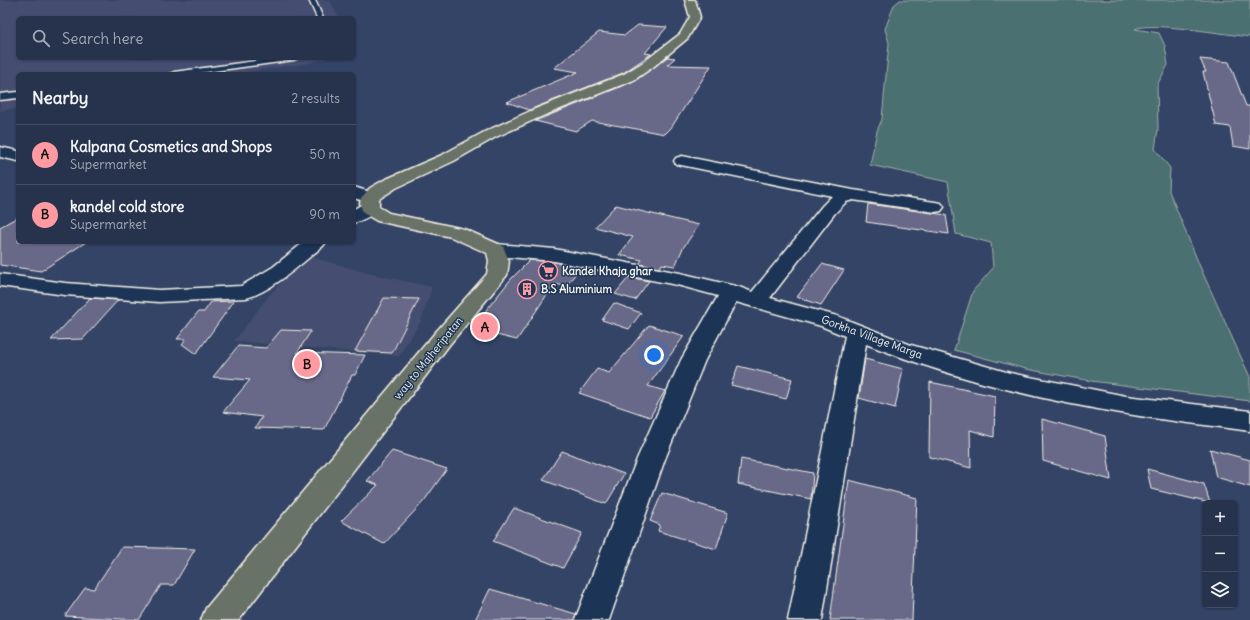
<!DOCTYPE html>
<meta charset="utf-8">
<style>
:root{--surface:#27334c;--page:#2f3b53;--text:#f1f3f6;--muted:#a4aab5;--line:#434e64;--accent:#ff9aa2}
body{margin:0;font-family:Delius,sans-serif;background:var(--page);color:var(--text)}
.controls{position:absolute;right:12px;bottom:12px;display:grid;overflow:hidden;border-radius:6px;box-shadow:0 1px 3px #0004}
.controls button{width:36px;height:36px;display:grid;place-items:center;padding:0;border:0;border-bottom:1px solid var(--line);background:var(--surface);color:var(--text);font:20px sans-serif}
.you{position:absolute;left:654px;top:355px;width:14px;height:14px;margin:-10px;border:3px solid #fff;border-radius:50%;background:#1a73e8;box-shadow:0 0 0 6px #1a73e833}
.badge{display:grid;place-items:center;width:26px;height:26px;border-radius:50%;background:var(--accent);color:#111;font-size:13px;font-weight:700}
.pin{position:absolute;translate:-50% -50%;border:2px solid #fff;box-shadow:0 1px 4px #0006}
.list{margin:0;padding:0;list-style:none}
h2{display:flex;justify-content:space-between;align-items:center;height:52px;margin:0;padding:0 16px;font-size:17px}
h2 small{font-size:13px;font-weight:400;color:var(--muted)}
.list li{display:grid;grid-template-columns:26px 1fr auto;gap:12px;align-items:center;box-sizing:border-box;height:60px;padding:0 16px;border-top:1px solid var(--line)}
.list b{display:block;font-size:15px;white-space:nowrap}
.list p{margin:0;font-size:13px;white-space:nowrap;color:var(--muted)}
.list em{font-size:13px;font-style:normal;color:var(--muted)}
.icon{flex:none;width:22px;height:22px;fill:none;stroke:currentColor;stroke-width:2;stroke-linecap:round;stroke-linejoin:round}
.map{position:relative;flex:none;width:1250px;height:620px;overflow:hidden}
.search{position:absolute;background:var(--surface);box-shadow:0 1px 3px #0004;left:16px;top:16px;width:340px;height:44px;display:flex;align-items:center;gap:10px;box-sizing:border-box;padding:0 14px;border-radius:6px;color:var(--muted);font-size:15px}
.panel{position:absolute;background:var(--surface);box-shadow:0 1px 3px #0004;left:16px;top:72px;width:340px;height:172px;border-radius:6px}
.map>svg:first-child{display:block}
</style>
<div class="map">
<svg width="1250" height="620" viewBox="0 0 1250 620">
<rect width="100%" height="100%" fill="#344466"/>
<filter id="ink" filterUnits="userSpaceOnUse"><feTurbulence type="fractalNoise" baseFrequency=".025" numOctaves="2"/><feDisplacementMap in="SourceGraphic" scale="8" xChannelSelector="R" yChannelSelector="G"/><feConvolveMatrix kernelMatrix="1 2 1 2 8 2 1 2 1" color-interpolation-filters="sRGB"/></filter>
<g filter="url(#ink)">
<g fill="#444e70">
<polygon points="0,0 330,0 339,18 18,18 18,58 327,58 310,63 232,74 18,74 18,108 0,111"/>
<polygon points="307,256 368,273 432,287 421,321 399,356 234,341 271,293"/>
</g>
<path fill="#4c6f71" stroke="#a0b0ac" d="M900 0H1250V37C1230 35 1148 21 1135 29L1159 33 1165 46 1168 65 1157 85 1158 129 1155 149 1170 168 1169 191 1201 269 1250 377V401L1091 381 1026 369 954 350 973 291 993 268 991 243 956 234 948 182 870 165 877 131 882 119 889 43 885 29 894 5Z"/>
<g fill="#686789" stroke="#f4f1e8">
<polygon points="638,25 667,27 645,53 651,54 623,73 529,110 507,102 578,72 554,68 599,32 625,35"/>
<polygon points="667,57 675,58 667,65 711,66 671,128 665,134 592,121 576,131 535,121 635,81"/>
<polygon points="1200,59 1229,62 1246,106 1250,106 1250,149 1233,146 1230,127 1216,125 1203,72 1206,72"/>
<polygon points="868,204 946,215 949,234 866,222"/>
<polygon points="616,205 648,213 699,225 683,248 675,266 662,264 659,268 639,264 642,260 619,255 633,237 595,227"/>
<polygon points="18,217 18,242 86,242 41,271 0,265 0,227"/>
<polygon points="530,260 554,262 580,268 566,286 554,284 517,340 471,329 511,279"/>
<polygon points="822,264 844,270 821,305 797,297"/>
<polygon points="629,277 649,281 635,300 615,294"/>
<polygon points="90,298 118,300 83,339 51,340"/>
<polygon points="384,298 419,299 392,353 355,351"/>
<polygon points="234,301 196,354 182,344 186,339 177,339 198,312 204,312 211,302"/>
<polygon points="614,303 641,313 629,329 602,320"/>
<polygon points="649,325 684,336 648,386 665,391 650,417 579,393 597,369 609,373"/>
<polygon points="281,330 311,331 297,353 365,355 355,375 352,375 324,430 255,428 262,417 223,412 250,380 213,377 238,346 266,348"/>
<polygon points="865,359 903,369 895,408 859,398"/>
<polygon points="738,366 792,379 786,399 731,385"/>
<polygon points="930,382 995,396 994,437 970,430 971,468 929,457"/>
<polygon points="1042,419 1105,436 1111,480 1043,461"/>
<polygon points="1210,449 1250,460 1250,487 1216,477"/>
<polygon points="392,451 447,469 424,501 384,544 341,521 378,485 367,481"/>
<polygon points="562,451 624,474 606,504 543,480"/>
<polygon points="741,459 813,473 811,499 738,484"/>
<polygon points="1147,469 1204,484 1210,503 1151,489"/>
<polygon points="849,480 917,498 912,620 830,620"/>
<polygon points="662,493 728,513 716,549 658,531 660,525 650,521"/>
<polygon points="514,508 582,533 563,568 493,541"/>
<polygon points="122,547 195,549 174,585 161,585 139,620 65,616 85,588 94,589"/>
<polygon points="490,589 576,614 574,620 475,620"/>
</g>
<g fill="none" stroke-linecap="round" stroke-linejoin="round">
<g stroke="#f4f1e8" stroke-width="3">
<g id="lane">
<polygon points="309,0 315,0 323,18 317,18"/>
<polygon points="277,58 298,58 294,60 192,74 170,74 174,72"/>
<polygon points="18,92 18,98 0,100 0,94"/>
</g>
</g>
<g stroke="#f4f1e8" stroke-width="3">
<g id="street">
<polygon points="0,147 18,151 18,161 0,157"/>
<path d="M682 156 853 190 935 202 941 203 944 207 941 211 935 212 853 200 846 202 835 213 770 298 837 316 911 345 1010 373 1126 396 1250 411V431C1209 425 1168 421 1127 414 1039 400 949 377 866 344L822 620H788L845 336 821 326 736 302 705 360 665 459 609 620H575L637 459 681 360 718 296 677 285 554 261 496 256 489 254 486 250 489 246 496 244 554 249 680 273 739 287 752 292 823 205 832 196 676 164 674 161 676 158Z"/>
<path d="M354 187 376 194 379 198 376 202H373L376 203 379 207C374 215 363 220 354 223V209L367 202 354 198Z"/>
<path d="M304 242H326L323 246C302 263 271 292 246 298L159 302 65 295 0 286V274L65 283 159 290 241 286 273 267Z"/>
</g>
</g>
<g stroke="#f4f1e8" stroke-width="3">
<polygon id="primary" points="685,0 695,0 700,17 688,38 653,67 634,80 545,115 496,137 454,161 396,188 379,199 379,207 389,213 464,229 503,246 509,261 507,275 450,344 239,620 201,620 206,608 434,334 487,274 489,261 487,253 451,237 377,221 365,214 362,210 360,203 361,198 370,188 384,180 442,155 486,131 535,109 624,74 645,61 680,34 690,17"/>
</g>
<use href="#lane" fill="#1d3557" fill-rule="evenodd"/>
<use href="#street" fill="#1d3557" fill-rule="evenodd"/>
<use href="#primary" fill="#697266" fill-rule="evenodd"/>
</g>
</g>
<defs>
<g id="supermarket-ring" transform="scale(1)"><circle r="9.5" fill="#1d3557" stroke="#ff9aa2" stroke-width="1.5"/><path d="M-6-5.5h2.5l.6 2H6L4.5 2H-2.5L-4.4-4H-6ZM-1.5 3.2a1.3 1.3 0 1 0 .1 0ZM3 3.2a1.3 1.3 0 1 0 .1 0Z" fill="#ff9aa2"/></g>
<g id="building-ring" transform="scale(1)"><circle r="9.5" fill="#1d3557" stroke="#ff9aa2" stroke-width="1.5"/><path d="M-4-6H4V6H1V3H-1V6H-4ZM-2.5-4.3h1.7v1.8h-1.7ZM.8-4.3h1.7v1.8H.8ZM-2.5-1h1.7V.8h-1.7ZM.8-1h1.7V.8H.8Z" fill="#ff9aa2"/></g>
</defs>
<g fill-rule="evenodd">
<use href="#supermarket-ring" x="548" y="271"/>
<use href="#building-ring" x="527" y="289"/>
</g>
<g text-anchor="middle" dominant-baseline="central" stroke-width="3" stroke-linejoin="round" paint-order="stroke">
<g font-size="11" font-weight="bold" fill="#f4f1e8" stroke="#1d3557" text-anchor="start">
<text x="562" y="271">Kandel Khaja ghar</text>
<text x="541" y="289">B.S Aluminium</text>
</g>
<g font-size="11" fill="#f4f1e8" stroke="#1d3557">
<text transform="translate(872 337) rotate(20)">Gorkha Village Marga</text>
<text transform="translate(428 358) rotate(-51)">way to Majheripatan</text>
</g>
</g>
</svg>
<div class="controls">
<button>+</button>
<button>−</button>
<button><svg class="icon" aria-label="layers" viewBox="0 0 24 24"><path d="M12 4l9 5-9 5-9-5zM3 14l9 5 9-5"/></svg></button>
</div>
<div class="you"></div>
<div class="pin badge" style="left:485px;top:327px">A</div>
<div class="pin badge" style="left:307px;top:364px">B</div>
<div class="search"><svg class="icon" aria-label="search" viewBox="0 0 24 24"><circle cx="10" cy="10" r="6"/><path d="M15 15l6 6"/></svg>Search here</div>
<section class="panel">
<h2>Nearby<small>2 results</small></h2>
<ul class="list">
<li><span class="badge">A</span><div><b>Kalpana Cosmetics and Shops</b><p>Supermarket</p></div><em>50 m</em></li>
<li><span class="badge">B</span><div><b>kandel cold store</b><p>Supermarket</p></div><em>90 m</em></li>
</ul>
</section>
</div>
